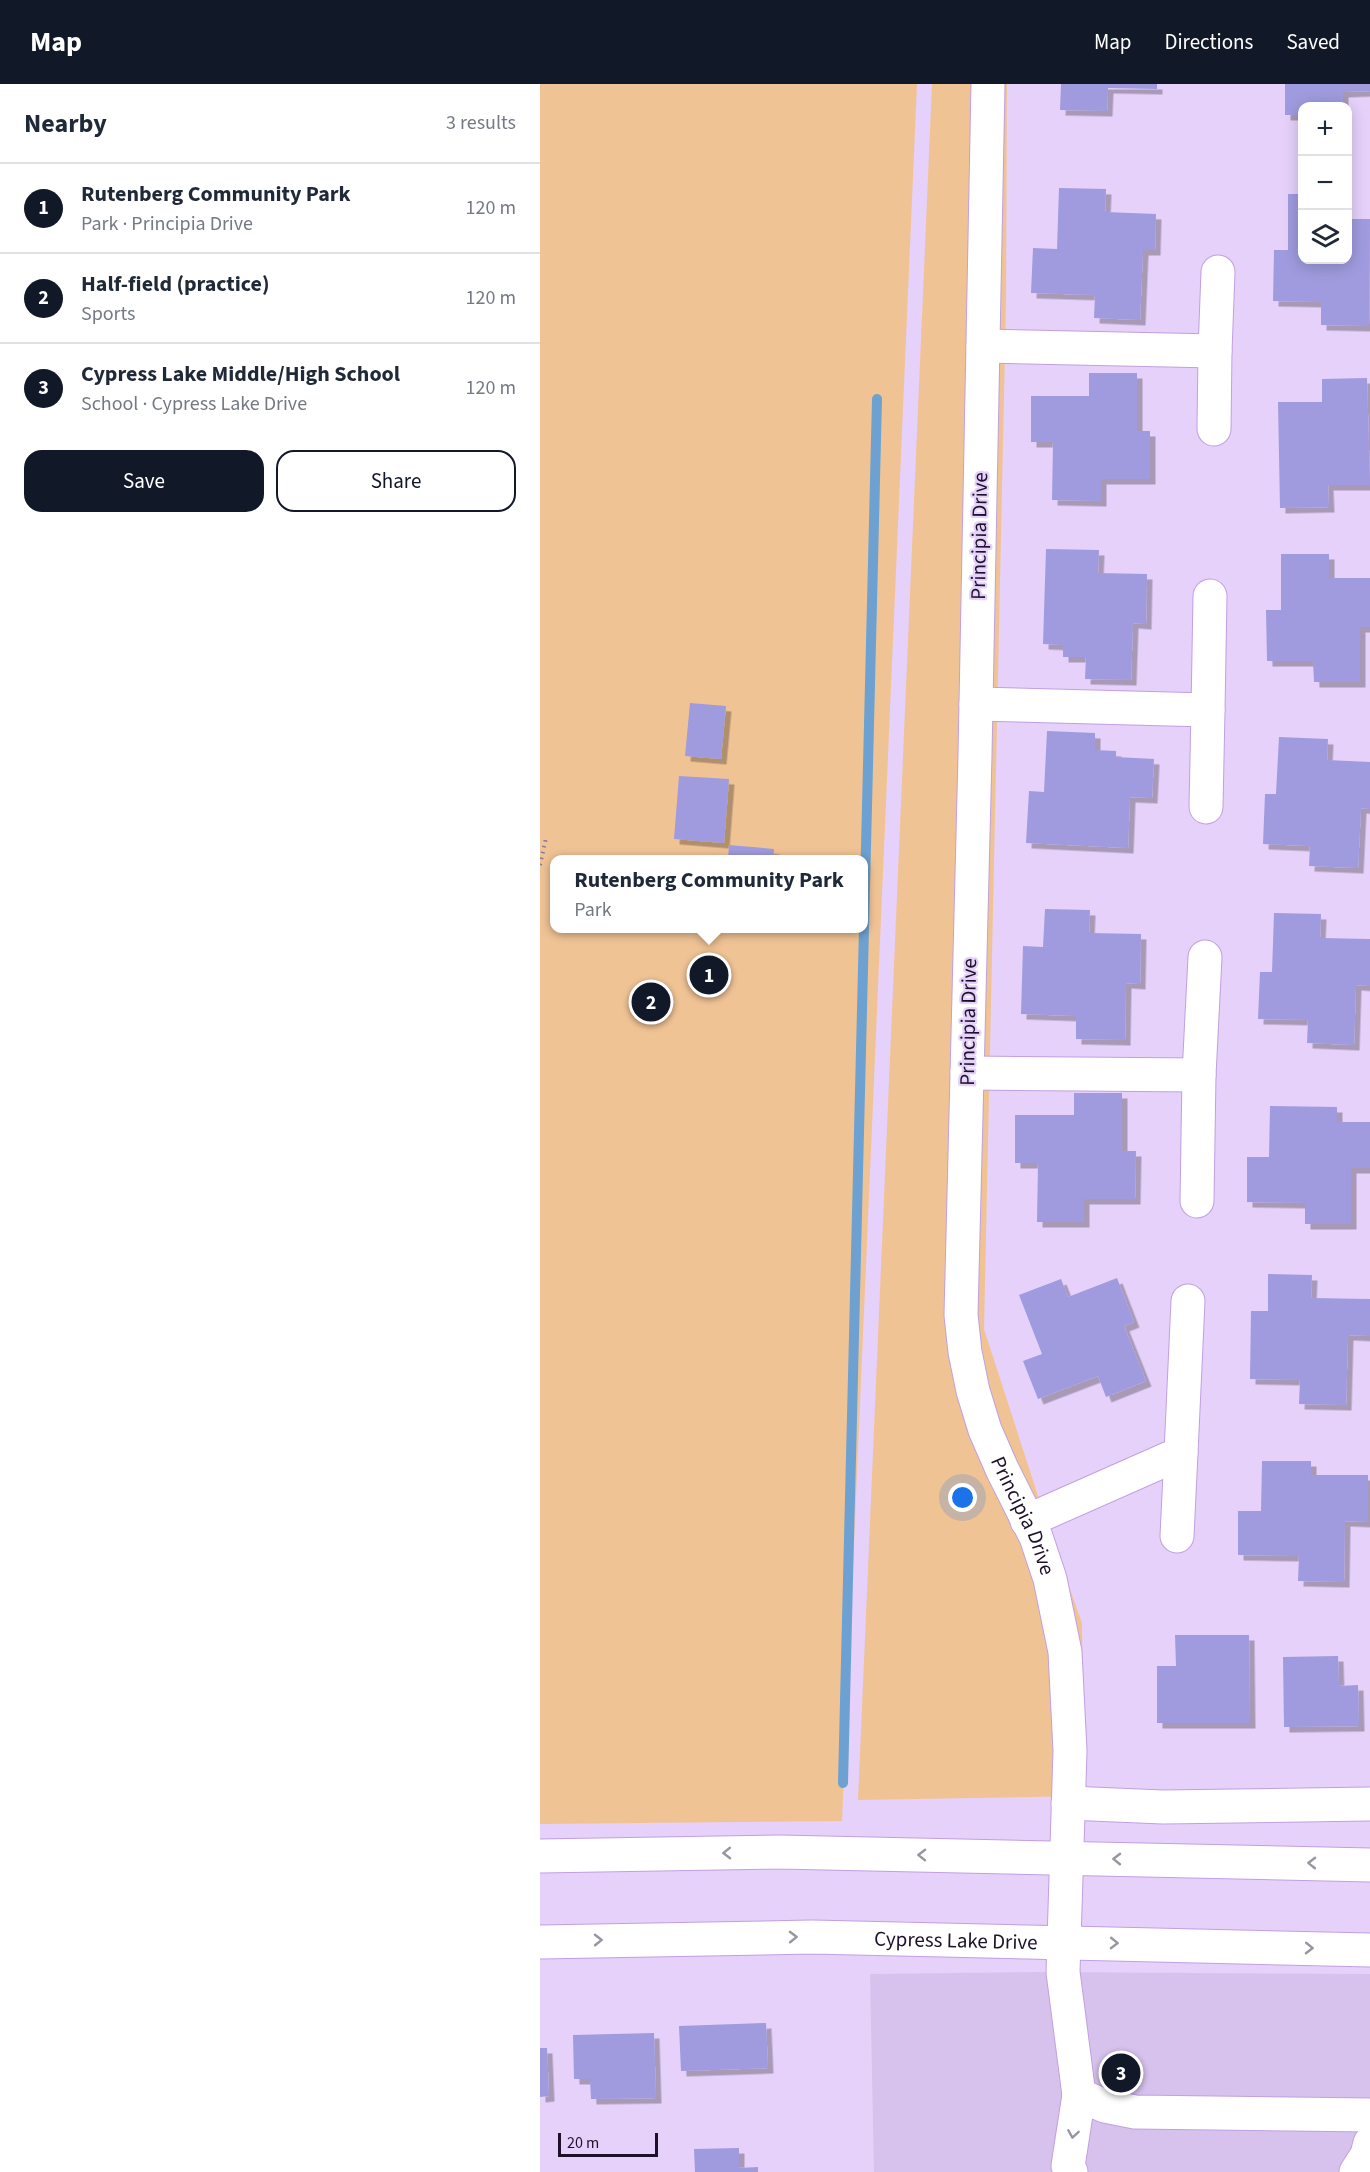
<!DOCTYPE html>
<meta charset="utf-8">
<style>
:root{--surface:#fff;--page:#f6f6f7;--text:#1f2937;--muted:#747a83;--line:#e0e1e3;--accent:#111827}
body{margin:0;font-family:"Source Sans 3",sans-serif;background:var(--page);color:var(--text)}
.controls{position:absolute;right:18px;top:18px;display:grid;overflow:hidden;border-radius:12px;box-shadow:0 3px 15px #0003}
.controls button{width:54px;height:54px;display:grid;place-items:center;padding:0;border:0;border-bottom:2px solid var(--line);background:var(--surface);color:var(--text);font:30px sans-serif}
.scale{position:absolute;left:18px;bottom:15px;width:100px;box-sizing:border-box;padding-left:6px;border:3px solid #1e122a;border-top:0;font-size:16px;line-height:21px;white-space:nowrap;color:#1e122a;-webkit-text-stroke:4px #e5d1fa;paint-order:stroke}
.you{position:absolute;left:423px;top:1414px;width:21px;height:21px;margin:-15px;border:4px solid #fff;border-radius:50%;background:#1a73e8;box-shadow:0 0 0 9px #1a73e833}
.badge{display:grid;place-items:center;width:39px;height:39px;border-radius:50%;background:var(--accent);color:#fff;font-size:20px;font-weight:700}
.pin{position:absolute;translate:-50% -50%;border:3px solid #fff;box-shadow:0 2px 6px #0006}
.popup{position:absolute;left:10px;top:771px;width:318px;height:78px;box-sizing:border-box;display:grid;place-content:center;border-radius:12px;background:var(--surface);filter:drop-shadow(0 2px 4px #0005);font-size:20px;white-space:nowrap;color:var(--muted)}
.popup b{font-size:22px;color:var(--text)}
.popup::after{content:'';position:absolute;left:50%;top:100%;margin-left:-12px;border:12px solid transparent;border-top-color:var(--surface)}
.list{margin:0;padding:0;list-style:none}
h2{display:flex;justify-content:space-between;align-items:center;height:78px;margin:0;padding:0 24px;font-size:26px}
h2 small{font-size:20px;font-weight:400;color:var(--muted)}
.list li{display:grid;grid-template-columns:39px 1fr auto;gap:18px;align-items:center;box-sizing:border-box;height:90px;padding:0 24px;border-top:2px solid var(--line)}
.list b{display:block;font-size:22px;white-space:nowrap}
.list p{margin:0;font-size:20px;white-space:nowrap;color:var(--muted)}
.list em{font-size:20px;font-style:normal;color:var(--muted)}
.actions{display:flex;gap:12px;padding:18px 24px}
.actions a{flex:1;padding:14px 0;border:2px solid var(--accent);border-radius:18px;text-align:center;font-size:21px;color:var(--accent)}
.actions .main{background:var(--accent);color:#fff}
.icon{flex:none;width:33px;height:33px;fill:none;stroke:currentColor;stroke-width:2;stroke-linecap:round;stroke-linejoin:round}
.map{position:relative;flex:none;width:830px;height:2088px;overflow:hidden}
header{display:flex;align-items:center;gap:36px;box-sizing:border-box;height:84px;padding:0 30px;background:var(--accent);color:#fff}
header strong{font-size:28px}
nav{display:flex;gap:33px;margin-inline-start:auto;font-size:21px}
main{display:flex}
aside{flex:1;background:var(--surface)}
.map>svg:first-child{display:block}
</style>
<header>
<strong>Map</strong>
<nav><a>Map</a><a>Directions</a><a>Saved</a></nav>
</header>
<main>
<aside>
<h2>Nearby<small>3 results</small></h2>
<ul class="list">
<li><span class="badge">1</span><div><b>Rutenberg Community Park</b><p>Park · Principia Drive</p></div><em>120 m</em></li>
<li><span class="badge">2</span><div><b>Half-field (practice)</b><p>Sports</p></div><em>120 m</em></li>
<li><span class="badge">3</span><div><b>Cypress Lake Middle/High School</b><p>School · Cypress Lake Drive</p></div><em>120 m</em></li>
</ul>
<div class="actions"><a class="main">Save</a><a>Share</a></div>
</aside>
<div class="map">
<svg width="830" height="2088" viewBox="0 0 830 2088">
<defs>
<filter id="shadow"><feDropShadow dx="5.5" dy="5.5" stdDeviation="0" flood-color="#0004"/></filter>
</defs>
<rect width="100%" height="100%" fill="#e5d1fa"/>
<polygon fill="#d6c2ed" points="501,1888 830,1890 830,2088 334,2088 330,1890"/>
<g fill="#f0c395" fill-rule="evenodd">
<path d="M0 0H377L302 1737 0 1740ZM15 776H324V844H15Z"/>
<polygon points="392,0 467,0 466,218 444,1245 510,1449 542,1539 544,1712 318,1716"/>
</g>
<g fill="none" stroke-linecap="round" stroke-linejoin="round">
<polyline stroke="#6ca1d1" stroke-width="10" points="303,1699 337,315"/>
</g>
<g fill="#9f9bde" filter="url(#shadow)">
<polygon points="521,0 617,0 617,5 568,4 567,27 520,26"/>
<polygon points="745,0 830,0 830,7 803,8 803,22 762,22 762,31 745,31"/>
<polygon points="519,104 566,105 565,128 616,130 615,166 603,166 600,236 554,234 555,211 491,209 493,164 517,165"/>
<polygon points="748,110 762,110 762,176 808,176 808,135 830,135 829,242 781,241 781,218 733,217 734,166 748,166"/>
<polygon points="549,289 597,289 597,347 610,347 610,395 561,395 561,417 512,416 513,358 491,358 491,312 549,312"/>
<polygon points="827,294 830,401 788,401 789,423 740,424 738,318 782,318 782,295"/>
<polygon points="506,465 559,466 558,489 607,490 606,540 593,539 591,596 545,595 546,573 523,573 523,561 503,560"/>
<polygon points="741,470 789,470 789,494 830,494 830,543 820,543 820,598 774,598 773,577 727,577 726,526 741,526"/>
<polygon points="150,619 186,622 181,675 145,672"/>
<polygon points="507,647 555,649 555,666 576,667 576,673 614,675 612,714 590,713 588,764 486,759 489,707 504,708"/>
<polygon points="739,653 788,655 787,676 830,678 830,725 821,724 818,784 769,782 770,762 723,760 725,710 736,710"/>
<polygon points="139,692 189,695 184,759 134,755"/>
<polygon points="189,761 234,765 233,776 188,776"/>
<polygon points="505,825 550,826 549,849 601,850 600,900 586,899 585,956 536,955 536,932 481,930 483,862 503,863"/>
<polygon points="734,829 781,830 780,854 830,855 830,902 816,901 814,961 767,959 768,936 718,935 720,888 732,888"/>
<polygon points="534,1009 582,1009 582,1067 596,1067 595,1115 544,1115 544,1138 497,1138 498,1079 475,1079 475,1031 534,1031"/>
<polygon points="730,1022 797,1023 797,1038 830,1038 830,1084 811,1084 811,1140 765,1140 765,1119 707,1118 707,1073 729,1073"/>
<polygon points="728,1190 772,1191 771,1214 830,1215 830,1252 808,1251 806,1321 759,1320 760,1296 710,1295 711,1227 728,1227"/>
<polygon points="577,1194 594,1238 584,1242 606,1297 566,1313 558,1292 498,1315 483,1277 502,1270 479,1211 521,1195 528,1213"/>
<polygon points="722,1377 771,1377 771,1391 828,1391 828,1438 805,1437 804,1498 758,1497 759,1472 698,1471 698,1427 721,1427"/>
<polygon points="635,1551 709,1551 710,1639 617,1639 617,1582 636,1582"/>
<polygon points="798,1572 799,1602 818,1601 819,1642 744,1643 743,1573"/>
<polygon points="226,1939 228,1984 141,1987 139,1942"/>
<polygon points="114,1949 116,2014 51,2015 50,1995 34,1995 33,1951"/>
<polygon points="0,1964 7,1964 9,2012 0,2013"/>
<polygon points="199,2064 199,2084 218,2083 218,2088 155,2088 154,2065"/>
</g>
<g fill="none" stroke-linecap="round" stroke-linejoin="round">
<g stroke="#c0a0e1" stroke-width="35">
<g id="minor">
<path id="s1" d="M448 0 435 671 421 1231 425 1268 433 1307 445 1346 462 1385 496 1453 510 1495 525 1568 530 1667 523 1888 539 2011 565 2022 595 2028 830 2031"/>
<polyline points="443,262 675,267 678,188"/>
<polyline points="674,345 675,267"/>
<polyline points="436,620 668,626 670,512"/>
<polyline points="666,723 668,626"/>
<polyline points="427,989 659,991 665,873"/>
<polyline points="657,1117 659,991"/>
<polyline points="487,1437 641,1369 648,1217"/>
<polyline points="637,1452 641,1369"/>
<polyline points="528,1719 623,1723 830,1720"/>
<polyline points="531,2088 528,2082 539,2011"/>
<polyline points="816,2088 827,2071 830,2059"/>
</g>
</g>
<g stroke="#c0a0e1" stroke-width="35">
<g id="major">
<polyline points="0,1772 240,1768 830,1781"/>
<path id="s2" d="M0 1858 272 1853 830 1866"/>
</g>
</g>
<polyline stroke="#89789a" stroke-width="4" stroke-dasharray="1.5 4.5" stroke-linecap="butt" points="0,781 6,754"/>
<use href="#minor" stroke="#fff" stroke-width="33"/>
<use href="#major" stroke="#fff" stroke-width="33"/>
</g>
<defs><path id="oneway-chevron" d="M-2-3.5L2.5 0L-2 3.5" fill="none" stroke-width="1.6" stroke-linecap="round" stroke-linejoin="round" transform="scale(1.5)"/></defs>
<g stroke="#9a949f">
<use href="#oneway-chevron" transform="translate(187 1769) rotate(179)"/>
<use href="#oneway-chevron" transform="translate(382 1771) rotate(-179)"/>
<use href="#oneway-chevron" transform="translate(577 1775) rotate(-179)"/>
<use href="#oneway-chevron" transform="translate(772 1779) rotate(-179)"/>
<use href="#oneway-chevron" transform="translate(253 1853) rotate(-1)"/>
<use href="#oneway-chevron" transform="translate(58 1856) rotate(-1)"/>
<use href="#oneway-chevron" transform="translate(574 1859) rotate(1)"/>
<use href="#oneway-chevron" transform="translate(769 1864) rotate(1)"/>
<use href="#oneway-chevron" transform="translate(533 2050) rotate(99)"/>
</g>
<g text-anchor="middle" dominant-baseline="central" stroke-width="4.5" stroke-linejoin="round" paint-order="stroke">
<g font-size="21" fill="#1e122a" stroke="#e5d1fa">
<text transform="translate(439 452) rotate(-89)">Principia Drive</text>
<text transform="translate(428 938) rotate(-89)">Principia Drive</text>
<text stroke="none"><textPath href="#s1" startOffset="1443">Principia Drive</textPath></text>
<text stroke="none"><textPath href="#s2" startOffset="416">Cypress Lake Drive</textPath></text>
</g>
</g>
</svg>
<div class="controls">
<button>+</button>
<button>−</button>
<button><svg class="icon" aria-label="layers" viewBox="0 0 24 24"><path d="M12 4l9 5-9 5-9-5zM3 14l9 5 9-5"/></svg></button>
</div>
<div class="scale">20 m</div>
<div class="you"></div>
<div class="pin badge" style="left:169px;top:891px">1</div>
<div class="popup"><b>Rutenberg Community Park</b>Park</div>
<div class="pin badge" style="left:111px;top:918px">2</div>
<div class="pin badge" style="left:581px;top:1989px">3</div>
</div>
</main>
